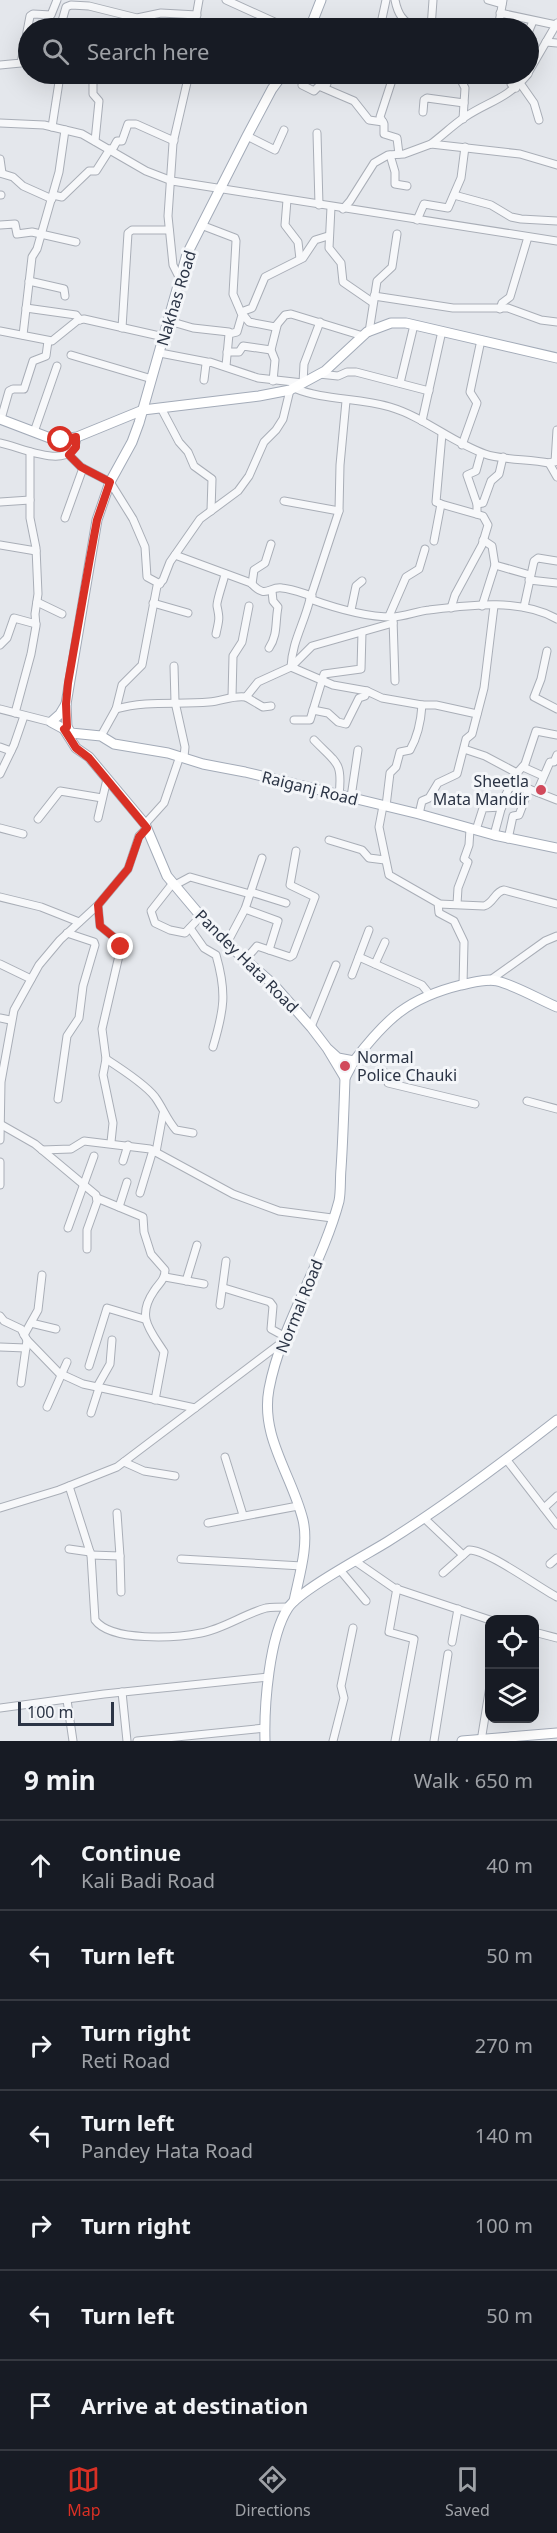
<!DOCTYPE html>
<meta charset="utf-8">
<style>
:root{--surface:#171b24;--page:#242831;--text:#f1f3f6;--muted:#9ea1a6;--line:#363941;--accent:#d93025}
body{margin:0;font-family:"Noto Sans",sans-serif;background:var(--page);color:var(--text)}
.controls{position:absolute;right:18px;bottom:18px;display:grid;overflow:hidden;border-radius:12px;box-shadow:0 6px 24px #0002}
.controls button{width:54px;height:54px;display:grid;place-items:center;padding:0;border:0;border-bottom:2px solid var(--line);background:var(--surface);color:var(--text);font:30px sans-serif}
.scale{position:absolute;left:18px;bottom:15px;width:96px;box-sizing:border-box;padding-left:6px;border:3px solid #2b3445;border-top:0;font-size:16px;line-height:21px;white-space:nowrap;color:#2b3445;-webkit-text-stroke:4px #f4f6f9;paint-order:stroke}
.stop{position:absolute;width:18px;height:18px;margin:-14px;border:4px solid #d93025;border-radius:50%;background:#fff}
.stop.end{background:#d93025;border-color:#fff;box-shadow:0 2px 6px #0008}
.list{margin:0;padding:0;list-style:none}
h2{display:flex;justify-content:space-between;align-items:center;height:78px;margin:0;padding:0 24px;font-size:26px}
h2 small{font-size:20px;font-weight:400;color:var(--muted)}
.list li{display:grid;grid-template-columns:39px 1fr auto;gap:18px;align-items:center;box-sizing:border-box;height:90px;padding:0 24px;border-top:2px solid var(--line)}
.list b{display:block;font-size:22px;white-space:nowrap}
.list p{margin:0;font-size:20px;white-space:nowrap;color:var(--muted)}
.list em{font-size:20px;font-style:normal;color:var(--muted)}
.icon{flex:none;width:33px;height:33px;fill:none;stroke:currentColor;stroke-width:2;stroke-linecap:round;stroke-linejoin:round}
.map{position:relative;flex:none;width:557px;height:1741px;overflow:hidden}
.search{position:absolute;background:var(--surface);box-shadow:0 6px 24px #0002;left:18px;right:18px;top:18px;height:66px;display:flex;align-items:center;gap:15px;box-sizing:border-box;padding:0 21px;border-radius:33px;color:var(--muted);font-size:22px}
.sheet{height:708px;background:var(--surface)}
nav{display:flex;justify-content:space-around;align-items:center;box-sizing:border-box;height:84px;border-top:2px solid var(--line);background:var(--surface);font-size:16px;color:var(--muted)}
nav a{display:grid;justify-items:center;gap:3px}
nav .on{color:var(--accent)}
.map>svg:first-child{display:block}
</style>
<div class="map">
<svg width="557" height="1741" viewBox="0 0 557 1741">
<rect width="100%" height="100%" fill="#e4e7ec"/>
<g fill="none" stroke-linecap="round" stroke-linejoin="round">
<g stroke="#a9aeb7" stroke-width="9">
<g id="minor">
<polyline points="226,0 279,24 281,28"/>
<path d="M395 0C398 15 403 21 415 28"/>
<polyline points="488,0 502,4"/>
<polyline points="500,13 556,25"/>
<polyline points="60,28 66,7 71,5 89,6 137,18 161,13 197,15"/>
<polyline points="194,28 199,0"/>
<polyline points="380,28 386,0"/>
<polyline points="431,28 433,0"/>
<polyline points="498,28 503,0"/>
<polyline points="528,33 533,21"/>
<polyline points="546,42 557,43"/>
<polyline points="0,65 21,63 30,16 33,14 51,15 57,0"/>
<polyline points="528,73 557,23"/>
<polyline points="394,74 380,117 384,124 384,134 397,138 399,154"/>
<polyline points="458,74 465,88 463,119"/>
<polyline points="513,74 511,84 516,88"/>
<polyline points="93,77 93,94 99,101 95,141"/>
<polyline points="520,83 534,103 539,120"/>
<polyline points="302,85 314,91 319,86 354,101 369,120 383,122"/>
<polyline points="325,88 331,74"/>
<polyline points="423,112 424,100 427,98 464,103"/>
<polyline points="0,123 44,125 82,134 146,171 172,181 557,241"/>
<polyline points="52,127 59,82"/>
<polyline points="317,133 319,205"/>
<polyline points="247,136 275,150 284,130"/>
<path d="M431 144C443 135 453 125 465 117 491 100 506 100 528 74"/>
<polyline points="112,150 117,141 122,141 128,124 136,124 174,141"/>
<polyline points="390,155 395,172 395,184 407,186"/>
<polyline points="0,159 2,173"/>
<polyline points="0,173 13,177 23,186 52,199"/>
<polyline points="0,195 1,195"/>
<polyline points="53,195 62,197 89,171 96,171 110,149"/>
<polyline points="454,195 491,205 511,217 521,219 557,221"/>
<polyline points="287,200 285,225 298,242 300,259"/>
<polyline points="331,207 329,248 341,263 343,282 372,302"/>
<polyline points="343,209 350,201 374,163 388,155 404,154 431,144 520,154 557,165"/>
<polyline points="417,220 424,204 448,208 461,178 465,147"/>
<polyline points="0,225 15,224 17,234 32,232 76,242"/>
<polyline points="201,225 235,238 236,241 233,294 242,315 237,332 229,334 226,366"/>
<polyline points="328,236 315,240 303,258 265,277 252,308 241,312 249,322 275,327 285,315 291,314 363,336"/>
<polyline points="180,279 173,265 168,216 173,143 189,74"/>
<polyline points="29,281 64,289 65,296"/>
<polyline points="374,296 453,308 508,308 541,320 557,322"/>
<polyline points="26,308 76,315 80,320"/>
<polyline points="500,309 502,303 510,297 528,237"/>
<polyline points="169,321 193,328 229,332"/>
<polyline points="122,328 128,233 132,230 169,230"/>
<polyline points="0,331 52,341 78,320 84,319 164,337"/>
<polyline points="369,332 377,281 392,267 397,234"/>
<polyline points="23,335 32,257 37,249 59,172 65,130"/>
<polyline points="227,352 239,352 243,346 271,350"/>
<polyline points="160,353 207,362"/>
<polyline points="71,355 152,379"/>
<polyline points="319,374 338,376 347,372 356,372 429,391"/>
<polyline points="204,380 206,364 210,362 258,378 303,383 304,364 320,322"/>
<polyline points="273,381 275,360 271,350 277,326"/>
<polyline points="400,383 414,325"/>
<path d="M294 388C325 401 358 397 390 407 424 417 451 442 485 454 500 460 530 459 549 463L557 461"/>
<path d="M346 401 340 465 339 511 310 599C335 608 366 617 392 617 404 617 417 611 429 610 470 605 520 598 557 619"/>
<polyline points="161,408 179,442 188,452 194,466 212,479 211,511"/>
<polyline points="1,419 9,391 13,389 24,389 33,361 46,356 48,341"/>
<polyline points="422,421 442,331"/>
<polyline points="34,432 57,366"/>
<path d="M0 443C22 447 74 474 77 437"/>
<polyline points="462,445 477,403 470,392 481,340"/>
<polyline points="69,455 81,467 110,482 133,519 145,547 147,577 160,584"/>
<polyline points="555,462 557,430"/>
<polyline points="549,463 557,477"/>
<polyline points="284,501 339,511"/>
<polyline points="0,502 30,500"/>
<polyline points="441,504 483,516 488,525 482,545 455,595 451,608"/>
<polyline points="477,504 483,503 491,481 499,474 503,457"/>
<polyline points="477,514 477,504 467,475 476,471 481,453"/>
<polyline points="65,518 83,468"/>
<polyline points="483,540 492,546 495,565"/>
<polyline points="434,541 441,504 436,502 442,434"/>
<polyline points="0,545 36,551"/>
<path d="M175 555 251 583C266 600 269 586 282 588 292 589 302 593 312 596"/>
<polyline points="529,580 557,583"/>
<polyline points="252,584 254,570 265,563 271,544"/>
<path d="M310 599C304 624 292 642 291 667L333 685 367 691 382 698 422 705"/>
<polyline points="37,602 62,614"/>
<polyline points="153,603 188,613"/>
<polyline points="482,606 495,565 530,575"/>
<polyline points="524,607 534,561 538,558 557,561"/>
<polyline points="351,610 356,586 362,581"/>
<polyline points="389,616 406,577 419,569 425,549"/>
<polyline points="393,619 395,681"/>
<path d="M216 634C219 619 220 620 217 606 216 602 224 580 225 574"/>
<polyline points="0,645 7,638 14,618 36,624"/>
<path d="M269 648C278 635 275 622 278 607L273 601 272 591"/>
<polyline points="547,651 541,679 534,697 557,709"/>
<polyline points="174,666 175,702 185,747 184,757"/>
<polyline points="232,697 233,656 242,642 249,606"/>
<polyline points="246,697 263,707 271,706"/>
<polyline points="0,709 51,722"/>
<path d="M116 709C147 700 178 705 209 702 222 701 233 695 246 697L258 682 291 667 312 646 393 623"/>
<polyline points="313,710 328,713 338,722 346,724 359,698 365,696 367,691"/>
<polyline points="15,713 31,654 36,626 35,614 38,594 36,548 30,518 30,452"/>
<polyline points="294,720 310,720 324,674 361,669 362,632"/>
<polyline points="101,736 116,709 122,685 142,665 157,586 163,580 170,562 200,519 238,491 249,476 264,442 276,430 283,419 290,390"/>
<path d="M314 740C336 763 343 761 339 795"/>
<polyline points="0,747 11,751"/>
<polyline points="464,749 485,756 517,773 525,764 536,731 557,735"/>
<polyline points="523,767 543,776"/>
<polyline points="0,774 14,745 24,716"/>
<polyline points="510,787 529,789 557,800"/>
<polyline points="537,792 550,762 554,762 557,755"/>
<polyline points="351,797 358,750"/>
<polyline points="383,806 379,827 389,875 438,903 439,913 454,921 464,942 463,985"/>
<path d="M386 806 390 773 396 767 400 752 410 750C418 736 421 721 422 705H436L477 714"/>
<polyline points="419,814 422,801 429,798 438,783 457,774 466,739 472,734 484,688 494,606"/>
<polyline points="98,818 107,779"/>
<polyline points="38,819 60,791 102,798"/>
<polyline points="145,824 164,803 180,756"/>
<polyline points="0,828 23,834"/>
<polyline points="476,830 483,808 502,807"/>
<polyline points="494,835 504,798 517,773"/>
<polyline points="508,839 513,816 519,815 529,789"/>
<polyline points="329,840 362,850 369,858 385,860"/>
<polyline points="173,883 151,911 155,923 170,930 185,933 201,916"/>
<polyline points="175,885 190,877 250,894"/>
<polyline points="251,892 286,903"/>
<polyline points="0,897 41,907 79,922"/>
<path d="M439 904 484 906C494 903 494 892 504 890L557 904"/>
<polyline points="457,904 458,888 468,862 464,859 469,845 470,829"/>
<polyline points="98,905 100,926 116,939 121,947 102,1029 106,1059 103,1075 113,1123 111,1142"/>
<polyline points="245,909 278,921 269,950"/>
<path d="M190 928 204 948 216 955C227 993 224 1010 213 1047"/>
<polyline points="227,943 245,909 262,858"/>
<polyline points="359,957 422,985 430,995"/>
<polyline points="245,960 257,946 290,957 293,955 315,897 290,885 296,851"/>
<polyline points="0,964 31,979"/>
<polyline points="375,964 385,942"/>
<polyline points="352,975 369,930"/>
<polyline points="489,981 545,941 557,936"/>
<polyline points="0,1018 10,1020"/>
<polyline points="311,1027 336,965"/>
<path d="M106 1059C120 1068 145 1084 155 1097 163 1108 167 1120 176 1130L193 1133"/>
<polyline points="386,1073 388,1083 475,1104"/>
<polyline points="58,1099 67,1036 79,1018 83,986 95,945 94,942 67,933"/>
<polyline points="527,1101 557,1109"/>
<polyline points="0,1124 35,1144 96,1195 97,1202 87,1230 87,1249"/>
<polyline points="0,1140 1,1082 14,1010 39,965 60,940 98,905 128,869 139,836 147,828"/>
<polyline points="42,1150 71,1149 84,1141 150,1149 233,1194 279,1211 332,1218"/>
<polyline points="156,1152 163,1114"/>
<polyline points="123,1161 128,1145"/>
<polyline points="0,1162 0,1185"/>
<polyline points="140,1193 153,1150"/>
<path d="M97 1198 143 1217 144 1232 151 1254 165 1270C165 1280 159 1283 154 1291 136 1317 150 1330 164 1352L155 1400"/>
<polyline points="119,1207 127,1182"/>
<polyline points="68,1228 94,1156"/>
<polyline points="165,1277 204,1284"/>
<polyline points="186,1281 197,1245"/>
<polyline points="224,1288 270,1302 273,1306 271,1329 284,1336"/>
<polyline points="220,1305 226,1261"/>
<polyline points="0,1316 4,1321 21,1329 27,1340 59,1373 83,1384 195,1408"/>
<polyline points="31,1323 56,1329"/>
<polyline points="24,1335 38,1310 42,1275"/>
<polyline points="0,1347 26,1348"/>
<polyline points="89,1366 107,1308 144,1319"/>
<polyline points="21,1383 27,1340"/>
<polyline points="97,1387 110,1364 112,1340"/>
<polyline points="47,1407 67,1362"/>
<polyline points="91,1413 99,1388"/>
<polyline points="225,1457 243,1515"/>
<polyline points="506,1459 557,1525"/>
<polyline points="124,1462 144,1471 175,1476"/>
<path d="M69 1486 91 1555 95 1620C111 1642 176 1638 201 1633 223 1629 244 1614 266 1608 273 1607 281 1607 289 1607"/>
<polyline points="0,1508 59,1490 117,1467 281,1343"/>
<polyline points="544,1508 557,1496"/>
<polyline points="424,1518 463,1555"/>
<polyline points="208,1523 298,1506"/>
<polyline points="69,1549 90,1552"/>
<polyline points="91,1555 120,1556 117,1513"/>
<polyline points="120,1556 121,1592"/>
<polyline points="181,1559 302,1566"/>
<polyline points="355,1561 394,1588 490,1620"/>
<polyline points="550,1564 557,1558"/>
<polyline points="340,1570 366,1601"/>
<path d="M443 1573 469 1550C486 1549 538 1587 557 1597"/>
<polyline points="534,1632 557,1638"/>
<polyline points="452,1642 458,1609"/>
<polyline points="122,1692 127,1741"/>
<polyline points="67,1700 73,1741"/>
<polyline points="0,1708 104,1694 268,1677"/>
<polyline points="137,1741 265,1728"/>
<polyline points="333,1741 344,1698 341,1686 353,1628"/>
<polyline points="395,1741 414,1639 389,1632 397,1588"/>
<polyline points="434,1741 448,1654"/>
<polyline points="481,1741 490,1686"/>
</g>
</g>
<g stroke="#a3abb8" stroke-width="11">
<g id="major">
<polyline points="310,28 321,0"/>
<polyline points="0,419 50,438 61,439 77,437 143,410 259,396 290,390 325,371 367,332 391,323 406,323 557,358"/>
<polyline points="66,704 97,520 110,482 132,442 139,423 187,254 247,136 272,89 283,74"/>
<polygon points="66,704 67,727 64,729 51,722 60,714"/>
<polyline points="67,727 71,733 101,736 114,744 168,753 203,764 245,772 419,814 494,835 557,848"/>
<polyline points="64,729 76,748 89,757 145,824 167,876 215,933 273,984 311,1027 327,1048 345,1078 354,1061 338,1058 327,1048"/>
<path d="M354 1061C386 1019 408 998 461 985 472 983 486 978 497 981 517 986 538 999 557 1007"/>
<path d="M294 1601C299 1576 309 1546 303 1520 292 1475 260 1437 269 1389 281 1325 322 1265 339 1201 341 1191 340 1179 341 1169 343 1139 344 1108 345 1078"/>
<path d="M265 1741C264 1706 269 1637 288 1608 300 1590 366 1555 387 1542 446 1505 502 1463 557 1420"/>
<polyline points="462,1741 557,1733"/>
</g>
</g>
<use href="#minor" stroke="#f7f8fa" stroke-width="7"/>
<use href="#major" stroke="#fff" stroke-width="9"/>
</g>
<g fill="none" stroke-linecap="round" stroke-linejoin="round">
<polyline stroke="#d93025" stroke-width="8" points="61,440 76,437 76,447 69,455 81,467 110,482 97,520 90,558 68,683 66,704 67,727 64,729 76,748 89,758 147,828 139,837 128,869 98,905 100,926 116,939 121,947"/>
</g>
<g fill="#d1495b" stroke="#f4f6f9" stroke-width="2">
<circle cx="541" cy="790" r="6"/>
<circle cx="345" cy="1066" r="6"/>
</g>
<g text-anchor="middle" dominant-baseline="central" stroke-width="6" stroke-linejoin="round" paint-order="stroke">
<g font-size="16" fill="#2b3445" stroke="#f4f6f9">
<text transform="translate(176 298) rotate(-73)">Nakhas Road</text>
<text transform="translate(310 788) rotate(14)">Raiganj Road</text>
<text transform="translate(247 961) rotate(45)">Pandey Hata Road</text>
<text transform="translate(299 1306) rotate(-68)">Normal Road</text>
</g>
<g font-size="16" fill="#2b3445" stroke="#f4f6f9" text-anchor="end">
<text x="529" y="781">Sheetla<tspan x="529" dy="18">Mata Mandir</tspan></text>
<text x="357" y="1057" text-anchor="start">Normal<tspan x="357" dy="18">Police Chauki</tspan></text>
</g>
</g>
</svg>
<div class="controls">
<button><svg class="icon" aria-label="locate" viewBox="0 0 24 24"><circle cx="12" cy="12" r="6"/><path d="M12 2v4M12 18v4M2 12h4M18 12h4"/></svg></button>
<button><svg class="icon" aria-label="layers" viewBox="0 0 24 24"><path d="M12 4l9 5-9 5-9-5zM3 14l9 5 9-5"/></svg></button>
</div>
<div class="scale">100 m</div>
<div class="stop" style="left:61px;top:440px"></div>
<div class="stop end" style="left:121px;top:947px"></div>
<div class="search"><svg class="icon" aria-label="search" viewBox="0 0 24 24"><circle cx="10" cy="10" r="6"/><path d="M15 15l6 6"/></svg>Search here</div>
</div>
<section class="sheet">
<h2>9 min<small>Walk · 650 m</small></h2>
<ul class="list">
<li><svg class="icon" aria-label="ahead" viewBox="0 0 24 24"><path d="M12 20V5M6 11l6-6 6 6"/></svg><div><b>Continue</b><p>Kali Badi Road</p></div><em>40 m</em></li>
<li><svg class="icon" aria-label="left" viewBox="0 0 24 24"><path d="M17 20v-9H6M10 6l-5 5 5 5"/></svg><div><b>Turn left</b></div><em>50 m</em></li>
<li><svg class="icon" aria-label="right" viewBox="0 0 24 24"><path d="M7 20v-9h11M14 6l5 5-5 5"/></svg><div><b>Turn right</b><p>Reti Road</p></div><em>270 m</em></li>
<li><svg class="icon" aria-label="left" viewBox="0 0 24 24"><path d="M17 20v-9H6M10 6l-5 5 5 5"/></svg><div><b>Turn left</b><p>Pandey Hata Road</p></div><em>140 m</em></li>
<li><svg class="icon" aria-label="right" viewBox="0 0 24 24"><path d="M7 20v-9h11M14 6l5 5-5 5"/></svg><div><b>Turn right</b></div><em>100 m</em></li>
<li><svg class="icon" aria-label="left" viewBox="0 0 24 24"><path d="M17 20v-9H6M10 6l-5 5 5 5"/></svg><div><b>Turn left</b></div><em>50 m</em></li>
<li><svg class="icon" aria-label="arrive" viewBox="0 0 24 24"><path d="M6 21V4h12l-3 4 3 4H6"/></svg><div><b>Arrive at destination</b></div></li>
</ul>
</section>
<nav>
<a class="on"><svg class="icon" aria-label="map" viewBox="0 0 24 24"><path d="M3 6l6-2 6 2 6-2v14l-6 2-6-2-6 2zM9 4v14M15 6v14"/></svg>Map</a>
<a><svg class="icon" aria-label="directions" viewBox="0 0 24 24"><path d="M12 3l9 9-9 9-9-9zM9 14v-3h6M13 9l2 2-2 2"/></svg>Directions</a>
<a><svg class="icon" aria-label="saved" viewBox="0 0 24 24"><path d="M7 4h10v16l-5-4-5 4z"/></svg>Saved</a>
</nav>
